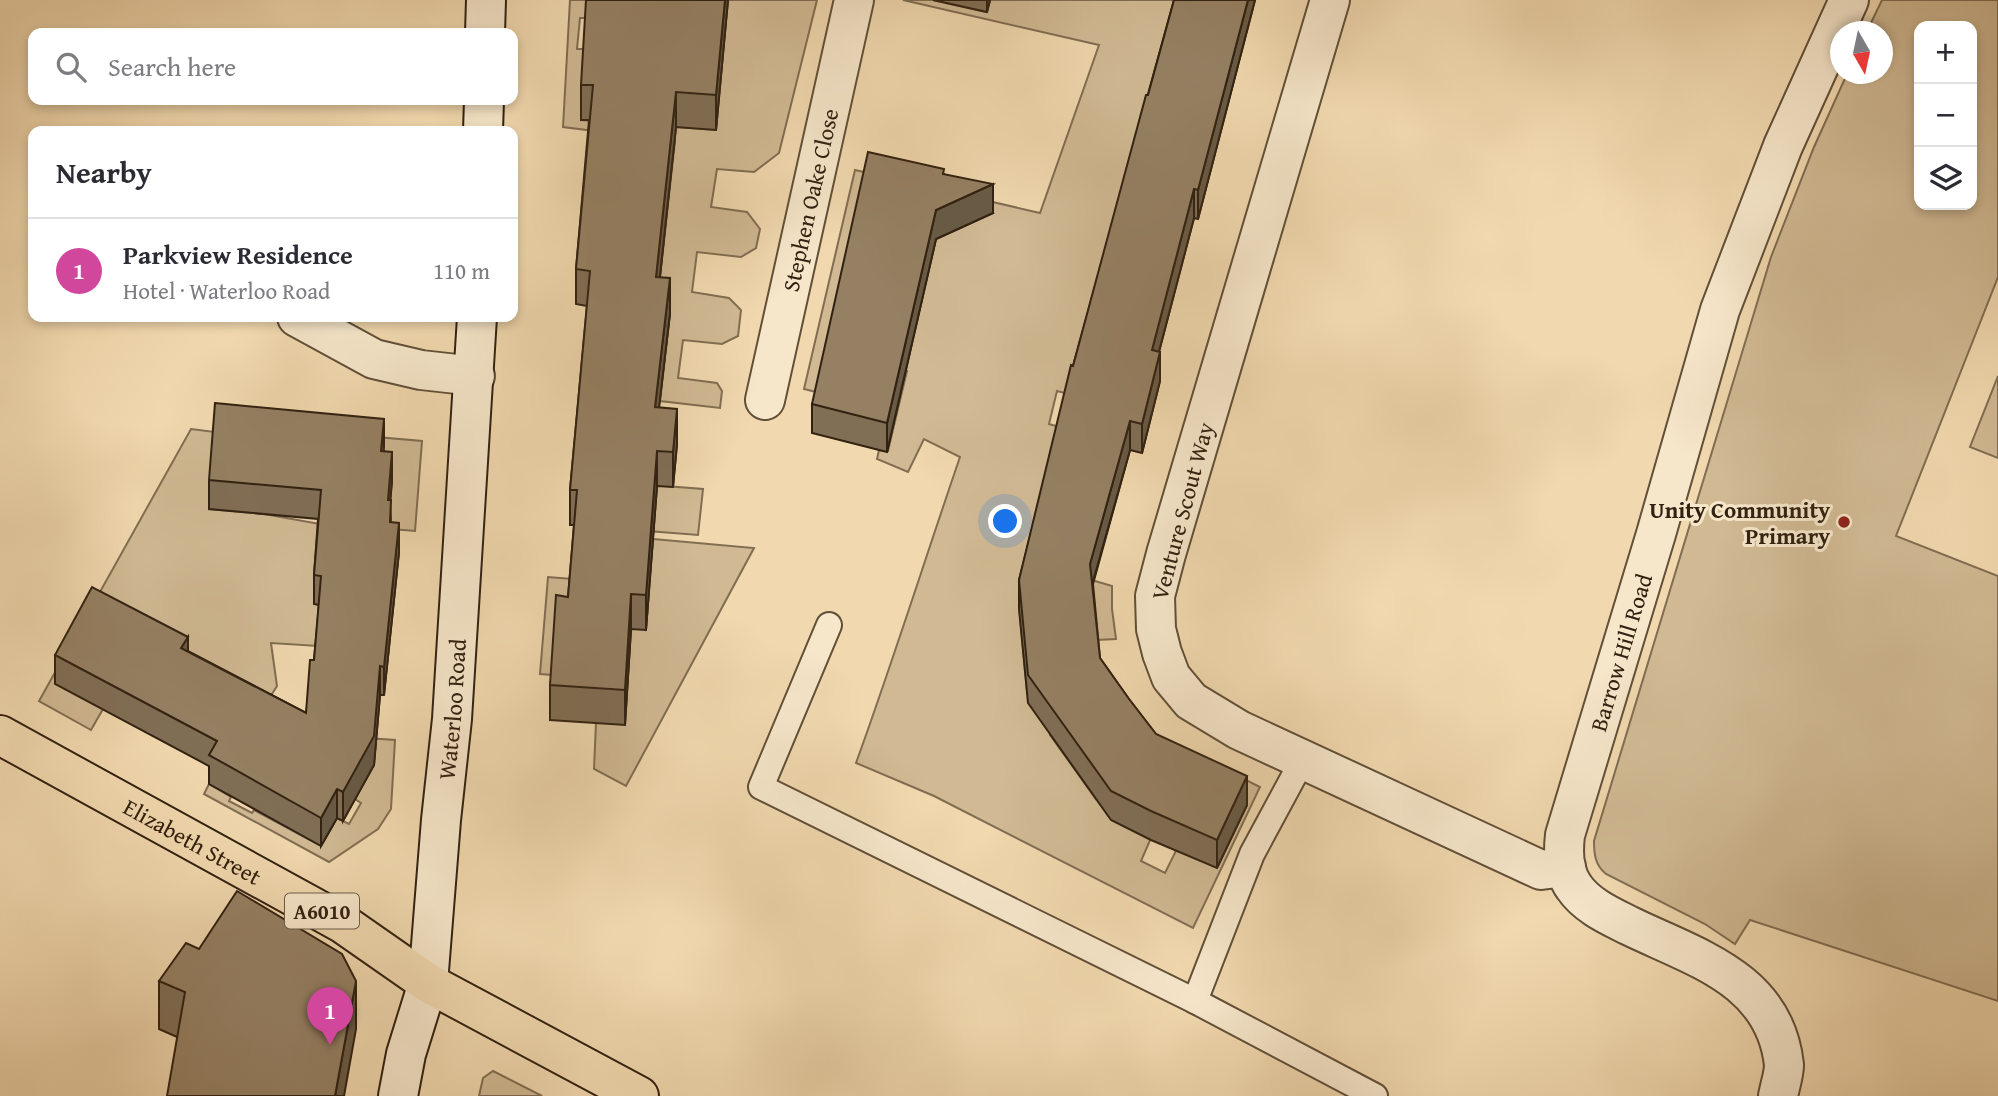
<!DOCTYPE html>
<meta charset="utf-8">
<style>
:root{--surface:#fff;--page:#f7f7f7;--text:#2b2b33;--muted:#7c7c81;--line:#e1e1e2;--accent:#8f2418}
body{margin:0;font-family:"Gentium Book Plus",serif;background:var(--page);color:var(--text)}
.controls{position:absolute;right:21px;top:21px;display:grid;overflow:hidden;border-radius:14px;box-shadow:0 4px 10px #0003}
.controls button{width:63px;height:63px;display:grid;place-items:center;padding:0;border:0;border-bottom:2px solid var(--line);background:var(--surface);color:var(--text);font:35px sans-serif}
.compass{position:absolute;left:1830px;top:21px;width:63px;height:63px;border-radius:50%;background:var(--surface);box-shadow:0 4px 10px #0003;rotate:171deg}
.you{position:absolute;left:1006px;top:522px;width:24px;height:24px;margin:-18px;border:5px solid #fff;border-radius:50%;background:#1a73e8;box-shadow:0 0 0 10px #1a73e833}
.badge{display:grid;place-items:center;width:46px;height:46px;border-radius:50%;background:var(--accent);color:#fff;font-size:23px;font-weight:700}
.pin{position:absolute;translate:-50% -58px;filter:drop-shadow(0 2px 4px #0008)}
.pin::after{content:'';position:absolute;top:37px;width:24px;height:21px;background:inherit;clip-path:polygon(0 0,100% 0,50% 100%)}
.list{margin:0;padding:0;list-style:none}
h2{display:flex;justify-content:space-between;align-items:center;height:91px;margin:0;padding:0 28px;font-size:30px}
h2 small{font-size:23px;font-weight:400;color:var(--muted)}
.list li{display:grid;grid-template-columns:46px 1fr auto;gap:21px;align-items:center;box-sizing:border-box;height:105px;padding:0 28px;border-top:2px solid var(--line)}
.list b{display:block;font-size:26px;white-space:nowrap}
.list p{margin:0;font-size:23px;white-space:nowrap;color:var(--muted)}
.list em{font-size:23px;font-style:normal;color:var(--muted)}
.icon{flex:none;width:38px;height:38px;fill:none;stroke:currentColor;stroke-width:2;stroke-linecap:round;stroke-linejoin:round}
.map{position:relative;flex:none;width:1998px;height:1096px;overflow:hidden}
.search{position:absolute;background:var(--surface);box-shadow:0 4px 10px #0003;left:28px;top:28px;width:490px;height:77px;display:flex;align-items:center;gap:18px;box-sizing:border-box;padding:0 24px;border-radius:14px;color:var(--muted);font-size:26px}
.panel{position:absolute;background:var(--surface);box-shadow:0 4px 10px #0003;left:28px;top:126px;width:490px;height:196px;border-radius:14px}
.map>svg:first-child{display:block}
</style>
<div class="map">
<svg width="1998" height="1096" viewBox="0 0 1998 1096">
<rect width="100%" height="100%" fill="#f1d8ae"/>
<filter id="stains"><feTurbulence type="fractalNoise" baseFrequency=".00286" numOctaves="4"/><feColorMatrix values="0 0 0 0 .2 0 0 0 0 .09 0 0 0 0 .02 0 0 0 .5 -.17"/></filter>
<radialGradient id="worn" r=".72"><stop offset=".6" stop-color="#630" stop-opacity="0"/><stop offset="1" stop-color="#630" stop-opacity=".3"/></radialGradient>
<g fill="#d0b993" stroke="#806d52" stroke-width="2" fill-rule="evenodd">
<polygon points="570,0 593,0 592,18 580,18 577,49 589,49 581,120 716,130 720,0 817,0 779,153 754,172 717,169 711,207 747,212 760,229 756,248 741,257 697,252 692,292 729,298 741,310 738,336 722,344 683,340 678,378 717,383 722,391 720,408 660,401 670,314 656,312 675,141 563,127"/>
<path d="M903 0H933L986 12 990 0H1191L1080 397 1057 391 1049 424 1070 430 1068 573 1112 586V609L1116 639 1096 640 1019 606 1027 691 1107 696 1050 735 1096 799 1152 759 1151 838 1141 861 1165 873 1218 766 1260 787 1193 928 934 796 856 763C893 661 925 559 960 457L924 439 908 472 877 459 879 450 888 451 907 371 829 354 820 393 804 389 855 170 1040 213 1099 45Z"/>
<path d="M1882 0H1998V277L1896 536 1998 576V1001L1750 920 1735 944 1705 924 1606 874C1595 865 1594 854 1594 841L1771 257 1814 147 1847 74H1882V32L1867 31ZM1919 26H1972V205H1919Z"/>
<polygon points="1998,376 1998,458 1970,447"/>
<polygon points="191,429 215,432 209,509 264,514 320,524 314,604 321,605 318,646 271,643 277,686 258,716 103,709 91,730 39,701"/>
<polygon points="330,433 422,441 415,531 391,529"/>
<polygon points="652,485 703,489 698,535 648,531"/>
<polygon points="653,539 754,548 626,786 594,769 596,723 553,675 540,674 548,577 573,579 645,630"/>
<polygon points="367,738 395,740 391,809 378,829 329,862 204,794 209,784 231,797 229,801 252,813 254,810 321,846 337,818 349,824 361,803 355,799 367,777"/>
<polygon points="493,1071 542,1096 479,1096 483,1078"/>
</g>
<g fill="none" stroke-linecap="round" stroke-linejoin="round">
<g stroke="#614f38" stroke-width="28">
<g id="lane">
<polyline points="829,625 761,787 1195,1001 1375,1096"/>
<polyline points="1195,1001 1252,854 1302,761"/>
</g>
</g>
<g stroke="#614f38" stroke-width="42">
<g id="street">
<polyline points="1330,0 1166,554 1155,596 1156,629 1162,653 1171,677 1191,701 1239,730 1541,870 1566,867"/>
<polyline points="297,317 374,359 421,370 475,376"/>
<path id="s1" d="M765 400 854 0"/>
<path id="s2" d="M1778 1096C1780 1086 1784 1074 1784 1065 1775 979 1696 958 1630 926 1610 916 1587 906 1574 887 1563 872 1563 852 1565 835L1656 534 1720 310 1783 146 1849 0"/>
</g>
</g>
<g stroke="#312111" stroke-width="42">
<g id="secondary">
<polyline points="485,33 486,0"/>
<polyline points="483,131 484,100"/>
<path id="s3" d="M398 1096 406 1054 428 983 441 820 452 719 477 317"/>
</g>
</g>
<g stroke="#312111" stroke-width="42">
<g id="highway">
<path id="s4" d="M0 735 342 923 428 983 639 1096"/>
</g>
</g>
<use href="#lane" stroke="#f6e6ca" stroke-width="24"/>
<use href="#street" stroke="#f6e6ca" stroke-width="38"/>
<use href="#secondary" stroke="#f6e6ca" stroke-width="38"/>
<use href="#highway" stroke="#f1d8ae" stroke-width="38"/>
</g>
<g fill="#806e55" stroke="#312111" stroke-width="2">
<polygon points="728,0 716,130 676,127 660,277 670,313 659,407 677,444 673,487 657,486 646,630 631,629 625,725 550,720 550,685 568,597 574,525 570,525 570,490 587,306 576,304 576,269 589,120 581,120 581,85"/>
<polygon points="933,0 990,0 987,12"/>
<polygon points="1174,0 1255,0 1198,219 1194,218 1159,352 1160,381 1142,453 1130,450 1093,584 1100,658 1129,699 1156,734 1247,805 1217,868 1151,840 1111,820 1028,703 1019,609 1019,580 1073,366"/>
<polygon points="944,174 993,213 936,239 887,452 812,433 812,404"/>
<polygon points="384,451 392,481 390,500 391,522 399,552 384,695 380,695 374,765 343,821 337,818 321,846 209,784 209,766 55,684 55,655 188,651 306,713 314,660 319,605 314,604 314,575 318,519 209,509 209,480"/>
<polygon points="159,981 356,1029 177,1037 159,1029"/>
</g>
<g fill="#685a45" stroke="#312111" stroke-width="2">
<polygon points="725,0 728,0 716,130 716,95"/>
<polygon points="987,0 990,0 987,12"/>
<polygon points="1248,0 1255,0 1198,219 1198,190"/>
<polygon points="676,92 676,127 656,312 656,277"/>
<polygon points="993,184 993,213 936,239 887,452 887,423 936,210"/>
<polygon points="1194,189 1194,218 1152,378 1152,350"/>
<polygon points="670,278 670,313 655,442 655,407"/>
<polygon points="1160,352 1160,381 1142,453 1142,424"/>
<polygon points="677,409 677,444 673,487 673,452"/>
<polygon points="384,419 384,447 381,480 381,451"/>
<polygon points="1130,421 1130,450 1090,592 1090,564"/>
<polygon points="657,451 657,486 646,630 646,595"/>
<polygon points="392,452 392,481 388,529 388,500"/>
<polygon points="399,523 399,552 384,695 384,667"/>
<polygon points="631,594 631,629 625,725 625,690"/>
<polygon points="188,637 188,666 181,648"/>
<polygon points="380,666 380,695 374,765 343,821 343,792"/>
<polygon points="1247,776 1247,805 1217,868 1217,840"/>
<polygon points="337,789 337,818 321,846 321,818"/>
<polygon points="356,981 356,1029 344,1096 335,1096"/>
</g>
<g fill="#958063" stroke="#312111" stroke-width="2">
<polygon points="586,0 725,0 716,95 676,92 656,277 670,278 655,407 677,409 673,452 657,451 646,595 631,594 625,690 550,685 556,595 568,597 577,490 570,490 590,271 576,269 593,85 581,85"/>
<polygon points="1174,0 1248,0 1198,190 1194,189 1152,350 1160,352 1142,424 1130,421 1090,564 1100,658 1129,699 1156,734 1247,776 1217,840 1151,811 1111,791 1028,675 1019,580 1071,365 1073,366 1146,95 1148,95"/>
<polygon points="868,152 944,169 943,174 993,184 936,210 887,423 812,404"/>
<polygon points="215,403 384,419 381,451 392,452 388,500 391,500 390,522 399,523 384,667 380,666 374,736 343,792 337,789 321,818 209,755 217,741 55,655 92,587 188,637 181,648 306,713 310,660 314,660 321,576 314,575 321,490 209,480"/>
<polygon points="237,891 342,954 356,981 335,1096 167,1096 185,992 159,981 186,943 199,949"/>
</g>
<circle fill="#8f2418" stroke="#f6e6ca" stroke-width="2.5" cx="1844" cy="522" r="7"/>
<g text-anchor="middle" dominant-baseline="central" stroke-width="6" stroke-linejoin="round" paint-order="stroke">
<rect fill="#f6e6ca" stroke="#6c5c48" stroke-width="2" x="285" y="893.5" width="74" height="35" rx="5"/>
<g font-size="21" font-weight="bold" fill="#312111">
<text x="322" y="911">A6010</text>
</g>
<g font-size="23" fill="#312111" stroke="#f6e6ca">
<text stroke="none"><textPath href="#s1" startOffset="205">Stephen Oake Close</textPath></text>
<text transform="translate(1182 511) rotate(-75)">Venture Scout Way</text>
<text stroke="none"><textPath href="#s2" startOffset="565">Barrow Hill Road</textPath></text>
<text stroke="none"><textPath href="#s3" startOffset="392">Waterloo Road</textPath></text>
<text stroke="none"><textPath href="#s4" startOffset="220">Elizabeth Street</textPath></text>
</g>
<g font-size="23" font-weight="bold" fill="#312111" stroke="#f6e6ca" text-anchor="end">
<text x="1830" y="509">Unity Community<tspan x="1830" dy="26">Primary</tspan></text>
</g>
</g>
<rect width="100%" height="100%" filter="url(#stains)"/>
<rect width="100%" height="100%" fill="url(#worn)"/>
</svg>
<div class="controls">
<button>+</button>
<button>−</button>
<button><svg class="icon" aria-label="layers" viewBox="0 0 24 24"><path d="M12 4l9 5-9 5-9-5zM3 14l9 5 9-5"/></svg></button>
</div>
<svg class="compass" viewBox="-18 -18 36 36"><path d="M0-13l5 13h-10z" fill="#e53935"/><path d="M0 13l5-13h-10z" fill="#7c7c81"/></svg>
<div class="you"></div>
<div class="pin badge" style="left:330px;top:1045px;background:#d1479c">1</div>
<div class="search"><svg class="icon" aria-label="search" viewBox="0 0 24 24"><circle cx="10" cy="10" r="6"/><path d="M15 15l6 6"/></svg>Search here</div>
<section class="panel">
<h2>Nearby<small></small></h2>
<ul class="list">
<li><span class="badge" style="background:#d1479c">1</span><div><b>Parkview Residence</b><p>Hotel · Waterloo Road</p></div><em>110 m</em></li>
</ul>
</section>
</div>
